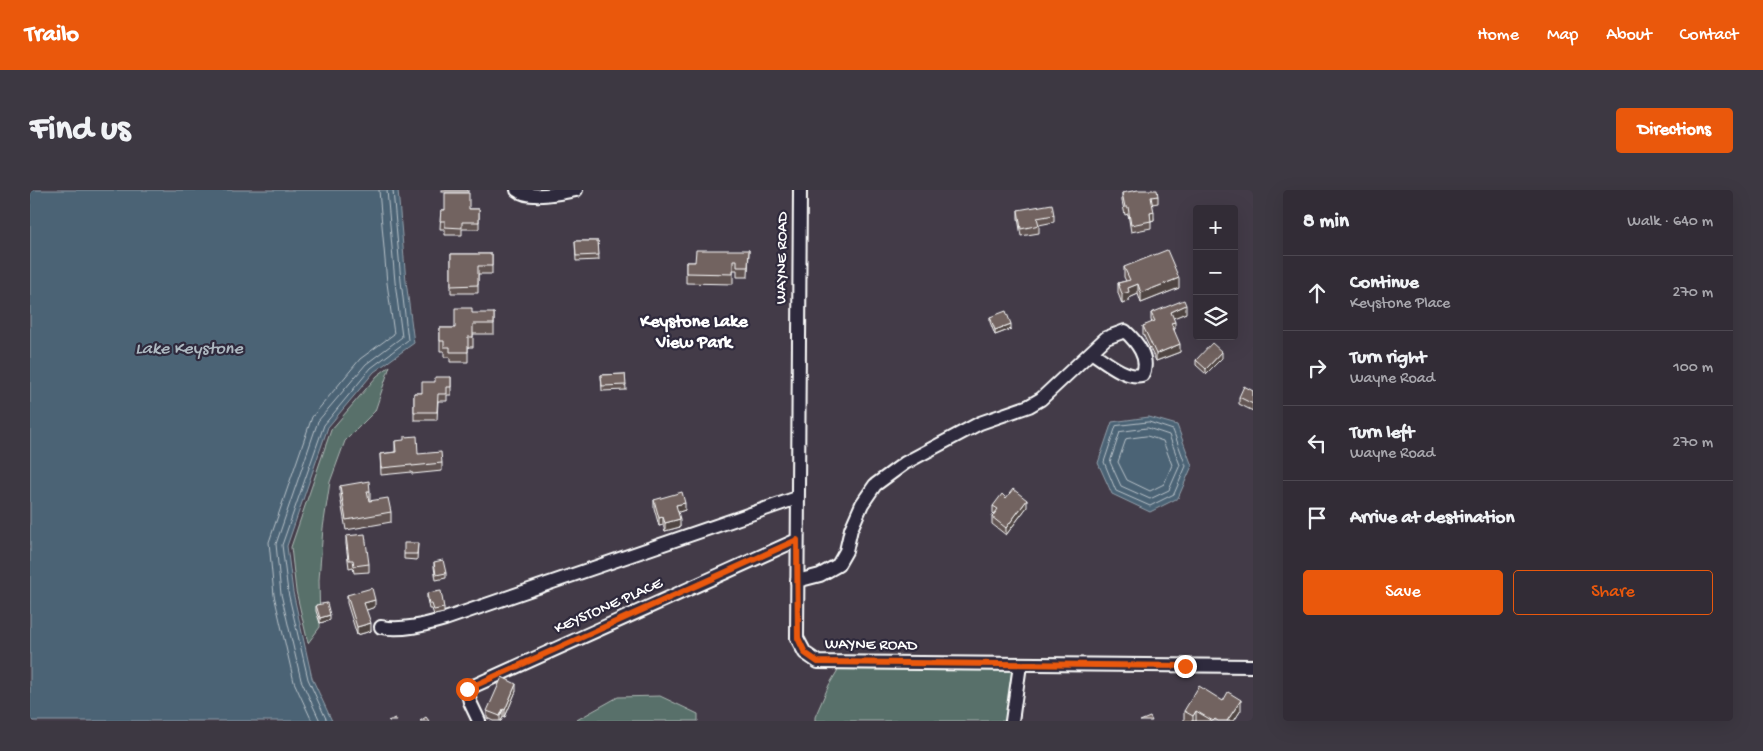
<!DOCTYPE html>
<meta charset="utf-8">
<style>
:root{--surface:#322c36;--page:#3d3842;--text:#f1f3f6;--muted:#a8a7ad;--line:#4d4851;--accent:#ea580c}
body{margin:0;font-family:"Gochi Hand",sans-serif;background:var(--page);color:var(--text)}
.controls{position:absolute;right:15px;top:15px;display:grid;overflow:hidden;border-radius:5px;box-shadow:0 5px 20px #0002}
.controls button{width:45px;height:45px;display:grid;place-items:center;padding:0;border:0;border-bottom:1px solid var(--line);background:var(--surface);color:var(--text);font:25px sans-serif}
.stop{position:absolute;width:15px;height:15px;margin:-11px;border:4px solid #ea580c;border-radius:50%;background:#fff}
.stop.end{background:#ea580c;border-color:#fff;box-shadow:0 1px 5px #0008}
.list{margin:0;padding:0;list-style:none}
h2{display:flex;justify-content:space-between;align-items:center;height:65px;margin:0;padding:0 20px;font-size:21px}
h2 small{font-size:16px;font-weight:400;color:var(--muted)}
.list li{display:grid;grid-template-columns:32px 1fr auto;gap:15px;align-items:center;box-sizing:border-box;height:75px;padding:0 20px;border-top:1px solid var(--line)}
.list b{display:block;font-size:19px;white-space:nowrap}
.list p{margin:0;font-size:16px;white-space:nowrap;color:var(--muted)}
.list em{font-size:16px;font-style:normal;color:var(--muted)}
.actions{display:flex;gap:10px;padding:15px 20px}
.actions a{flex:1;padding:11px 0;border:1px solid var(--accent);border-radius:5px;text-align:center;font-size:18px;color:var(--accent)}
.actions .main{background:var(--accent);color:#fff}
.icon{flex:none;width:28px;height:28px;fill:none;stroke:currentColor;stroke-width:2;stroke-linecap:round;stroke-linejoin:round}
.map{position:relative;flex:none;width:1223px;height:531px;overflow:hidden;border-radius:5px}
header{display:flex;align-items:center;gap:30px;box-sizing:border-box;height:70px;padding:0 25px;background:var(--accent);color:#fff}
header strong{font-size:24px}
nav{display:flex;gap:28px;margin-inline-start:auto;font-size:18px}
.intro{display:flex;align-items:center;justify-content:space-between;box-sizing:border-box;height:120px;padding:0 30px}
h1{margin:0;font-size:35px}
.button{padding:12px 22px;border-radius:5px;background:var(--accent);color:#fff;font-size:18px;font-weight:700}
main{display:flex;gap:30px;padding:0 30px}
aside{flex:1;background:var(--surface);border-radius:5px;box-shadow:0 5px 20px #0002}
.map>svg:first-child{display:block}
</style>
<header>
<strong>Trailo</strong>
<nav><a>Home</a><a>Map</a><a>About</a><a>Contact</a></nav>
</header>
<div class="intro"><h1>Find us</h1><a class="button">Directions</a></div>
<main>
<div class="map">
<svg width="1223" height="531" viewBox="0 0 1223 531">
<rect width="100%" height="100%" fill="#433b48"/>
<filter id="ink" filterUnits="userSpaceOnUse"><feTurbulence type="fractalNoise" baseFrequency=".02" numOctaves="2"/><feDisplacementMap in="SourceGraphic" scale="10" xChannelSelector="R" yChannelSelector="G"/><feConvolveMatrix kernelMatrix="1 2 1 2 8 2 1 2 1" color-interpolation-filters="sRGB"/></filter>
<g filter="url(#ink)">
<g fill="#59706a" stroke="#acb8b4">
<polygon points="360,176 345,221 315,251 300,292 293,338 289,390 290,437 278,453 266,401 261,357 301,240 347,186"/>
<polygon points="809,478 984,480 977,531 785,531 785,527 799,495"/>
<polygon points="630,506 668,524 668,531 545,531 588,507"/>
</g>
<g fill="#4b6375" stroke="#93a1ac">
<polygon points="0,0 368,0 376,91 384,153 344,182 298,237 257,356 263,402 282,488 302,531 0,531"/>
<polygon points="1119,227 1147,235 1162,276 1148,308 1120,322 1082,304 1068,273 1082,232"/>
</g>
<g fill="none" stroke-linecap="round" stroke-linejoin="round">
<g stroke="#b7c1c8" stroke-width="1">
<polygon points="1119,232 1143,240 1156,276 1144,304 1120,316 1086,301 1074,272 1086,236"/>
<polygon points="1118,238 1139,245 1150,275 1139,300 1120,309 1091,296 1080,272 1090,242"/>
<polygon points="1117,246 1133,251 1142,275 1134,294 1120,301 1097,290 1088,272 1096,249"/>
<polyline points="282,531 264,492 244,405 239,352 282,227 330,169 364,144 357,93 349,0"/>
<polyline points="290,531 271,490 251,404 246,354 288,231 336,174 372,147 365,92 357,0"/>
<polyline points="297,531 278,489 258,402 252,355 294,235 341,178 378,150 371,91 363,0"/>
</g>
<g stroke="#fff" stroke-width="16">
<g id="minor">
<path d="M487 0C499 10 532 3 546 0"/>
<polyline points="770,0 767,448 775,463 788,472 1223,476"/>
<path d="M767 391 790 385 808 375 816 361 821 339 832 314 845 295 875 273 950 233 999 216 1011 209 1076 148 1095 141C1106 151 1121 169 1112 185 1095 189 1074 170 1061 162"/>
<path d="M351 437C372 441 394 435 415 429L767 308"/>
<polyline points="449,531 440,512 437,499 767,350"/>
<polyline points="982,531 990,475"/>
</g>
</g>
<use href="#minor" stroke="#2f2a3d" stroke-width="12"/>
</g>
<g fill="#625553" stroke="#fff">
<rect x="412" y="0" width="26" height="2"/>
<polygon points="1092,3 1128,6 1128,13 1122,14 1124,30 1121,31 1121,38 1101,42 1098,24 1095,25 1092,11"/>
<polygon points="439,19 449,19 449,39 432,39 432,45 415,45 415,39 410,39 411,20"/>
<polygon points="988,20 1024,25 1024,32 1009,35 1009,43 991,46 988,28"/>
<polygon points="545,51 568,51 569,70 546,71"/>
<polygon points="719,60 718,87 707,87 707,80 703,80 703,94 656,93 656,72 665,72"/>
<polygon points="421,64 462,64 462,84 448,84 448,103 421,103"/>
<polygon points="1094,77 1149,98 1111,113 1108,104 1099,108 1099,111 1092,114 1088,103 1088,93 1096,91 1094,87"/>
<polygon points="464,123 464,144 443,144 443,157 438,157 438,172 420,172 420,167 414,167 414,161 410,161 410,138 425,138"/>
<polygon points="1121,123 1156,123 1143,128 1145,139 1144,140 1150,162 1126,171 1113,144 1113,136 1122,133 1121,130"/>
<polygon points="960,127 981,139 965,145 960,132"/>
<polygon points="1192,168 1176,184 1166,175 1166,170"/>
<polygon points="595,184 596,200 572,201 571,185"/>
<polygon points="421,187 421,205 417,205 417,211 408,211 407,230 384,230 384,203 392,203 405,192"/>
<polygon points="1223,201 1223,221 1209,214 1209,207"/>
<polygon points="365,251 388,264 412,273 412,281 382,284 382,282 351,285 350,264 365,262"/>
<polygon points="310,296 340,301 340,311 361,322 361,332 316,340 310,306"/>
<polygon points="976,308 997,317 976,345 962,334 962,327 964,324 963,323 963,316"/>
<polygon points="624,310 655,320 648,322 650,337 635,341 633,335 629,336 624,318"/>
<polygon points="316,346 339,374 339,382 324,383 323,377 319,378 316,354"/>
<polygon points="388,353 387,370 374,369 374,364"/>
<polygon points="404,372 416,383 416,388 406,390 404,377"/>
<polygon points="397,403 414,418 414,423 404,425 402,419 399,419 397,409"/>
<polygon points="317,405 345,417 336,420 341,441 327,445 317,413"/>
<polygon points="286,415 300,430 290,433 286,421"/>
<polygon points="486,501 475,527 473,527 471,531 463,531 457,528 457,521"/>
<polygon points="1193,511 1211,520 1204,531 1154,531 1154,521"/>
</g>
<g fill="#504543" stroke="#fff">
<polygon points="1124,22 1124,30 1120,31 1120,23"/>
<polygon points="1149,88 1149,98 1111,113 1111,103"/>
<polygon points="1108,94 1108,104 1099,108 1099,111 1092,114 1092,104 1098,98"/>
<polygon points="1156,115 1156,123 1141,129 1141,122"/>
<polygon points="1145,132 1145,139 1141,141 1141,133"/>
<polygon points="981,134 981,139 965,145 965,140"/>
<polygon points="1150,154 1150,162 1126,171 1126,164"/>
<polygon points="1192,162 1192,168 1176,184 1176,179"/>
<polygon points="997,310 997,317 976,345 976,338"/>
<polygon points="655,313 655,320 646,323 646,315"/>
<polygon points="633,327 633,335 629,336 629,328"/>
<polygon points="650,329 650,337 635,341 635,333"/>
<polygon points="345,410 345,417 334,421 334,413"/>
<polygon points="300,425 300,430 290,433 290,428"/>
<polygon points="341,433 341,441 327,445 327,437"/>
<polygon points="486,494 486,501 475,527 475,520"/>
<polygon points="1211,510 1211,520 1204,531 1197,531"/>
<polygon points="473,519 473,527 471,531 470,531 470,526"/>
<polygon points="1166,521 1166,531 1163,531 1163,526"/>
</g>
<g fill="#726360" stroke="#fff">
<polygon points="1108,0 1127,0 1128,6 1121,7 1124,22 1120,23 1121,31 1101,35 1098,17 1095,17 1092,3"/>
<polygon points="415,3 439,3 439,19 449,19 449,32 432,32 432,38 415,37 415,31 410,31 411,20 415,20"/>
<polygon points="1022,14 1024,25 1007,28 1009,35 991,39 988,20"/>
<polygon points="545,51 568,51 569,65 546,66"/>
<polygon points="666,60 719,60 718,77 707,77 707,70 703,70 703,84 656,83 656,72 665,72"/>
<polygon points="1137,60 1149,88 1111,103 1108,94 1098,98 1099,102 1092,104 1088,93 1100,90 1094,77"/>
<polygon points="421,64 462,64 462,76 448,76 448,95 421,96"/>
<polygon points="1154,110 1156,115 1141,122 1145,132 1141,133 1150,154 1126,164 1113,136 1125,131 1121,123"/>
<polygon points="425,118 442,118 442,123 464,123 464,134 443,134 443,147 438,147 438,162 420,162 420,157 414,157 414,151 410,151 410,138 425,138"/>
<polygon points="976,121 981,134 965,140 960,127"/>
<polygon points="1182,153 1192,162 1176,179 1166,170"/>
<polygon points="595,184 596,195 572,196 571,185"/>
<polygon points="405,187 421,187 421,197 417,197 417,204 408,204 407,222 384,222 384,203 392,203 392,192 405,192"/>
<polygon points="1214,196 1223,201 1223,214 1209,207"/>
<polygon points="387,246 388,264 411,262 412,273 382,276 382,275 351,278 350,264 366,262 365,251 374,250 374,247"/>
<polygon points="339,291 340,301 337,301 339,311 358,308 361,322 316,330 310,296"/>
<polygon points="983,299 997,310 976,338 962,327 968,319 963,316 972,304 976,308"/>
<polygon points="652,302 655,313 646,315 650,329 635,333 633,327 629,328 624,310"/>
<polygon points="335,344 339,374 324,376 323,370 319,370 316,346"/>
<polygon points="374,353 388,353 387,364 374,364"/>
<polygon points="413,370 416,383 406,385 404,372"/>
<polygon points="342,398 345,410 334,413 341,433 327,437 317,405"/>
<polygon points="411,401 414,418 404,420 402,414 399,414 397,403"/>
<polygon points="297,413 300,425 290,428 286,415"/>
<polygon points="472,487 486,494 475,520 473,519 470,526 457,521"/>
<polygon points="1169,496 1193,511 1198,502 1211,510 1197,531 1188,531 1185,529 1183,531 1166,521 1163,526 1154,521"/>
<polygon points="396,527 399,531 390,531"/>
<polygon points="1120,527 1122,531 1110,531"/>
<polygon points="365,528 367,531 358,531"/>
</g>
</g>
<g fill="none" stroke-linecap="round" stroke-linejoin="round" filter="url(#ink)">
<polyline stroke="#ea580c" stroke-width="6" points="437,499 767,350 768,448 775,463 788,472 1155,476"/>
</g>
<g text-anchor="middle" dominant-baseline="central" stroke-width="4.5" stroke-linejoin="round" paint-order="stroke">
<g font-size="16" fill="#fff" stroke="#2f2a3d">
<text transform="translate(753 68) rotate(-89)">WAYNE ROAD</text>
<text transform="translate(579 417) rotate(-24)">KEYSTONE PLACE</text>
<text transform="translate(841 456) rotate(1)">WAYNE ROAD</text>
</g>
<g font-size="18" font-weight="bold" fill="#fff" stroke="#2f2a3d">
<text x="664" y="132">Keystone Lake<tspan x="664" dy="21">View Park</tspan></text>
</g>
<g font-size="18" font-style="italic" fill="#aeb9c1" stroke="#2f2a3d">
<text x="159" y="159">Lake Keystone</text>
</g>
</g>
</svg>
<div class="controls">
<button>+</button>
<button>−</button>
<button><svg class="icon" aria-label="layers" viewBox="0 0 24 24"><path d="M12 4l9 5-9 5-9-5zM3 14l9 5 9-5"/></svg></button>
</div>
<div class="stop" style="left:437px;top:499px"></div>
<div class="stop end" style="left:1155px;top:476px"></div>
</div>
<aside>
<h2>8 min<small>Walk · 640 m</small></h2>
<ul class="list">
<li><svg class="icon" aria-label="ahead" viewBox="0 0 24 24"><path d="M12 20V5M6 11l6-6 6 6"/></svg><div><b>Continue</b><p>Keystone Place</p></div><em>270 m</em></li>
<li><svg class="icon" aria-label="right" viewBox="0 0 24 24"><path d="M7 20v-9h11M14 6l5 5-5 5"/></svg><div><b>Turn right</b><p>Wayne Road</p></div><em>100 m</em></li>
<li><svg class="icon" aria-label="left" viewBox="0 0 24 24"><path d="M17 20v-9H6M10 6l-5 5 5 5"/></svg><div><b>Turn left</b><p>Wayne Road</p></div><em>270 m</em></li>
<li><svg class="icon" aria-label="arrive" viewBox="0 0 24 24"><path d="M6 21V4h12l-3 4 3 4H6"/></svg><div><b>Arrive at destination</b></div></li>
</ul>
<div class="actions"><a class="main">Save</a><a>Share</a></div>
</aside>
</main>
